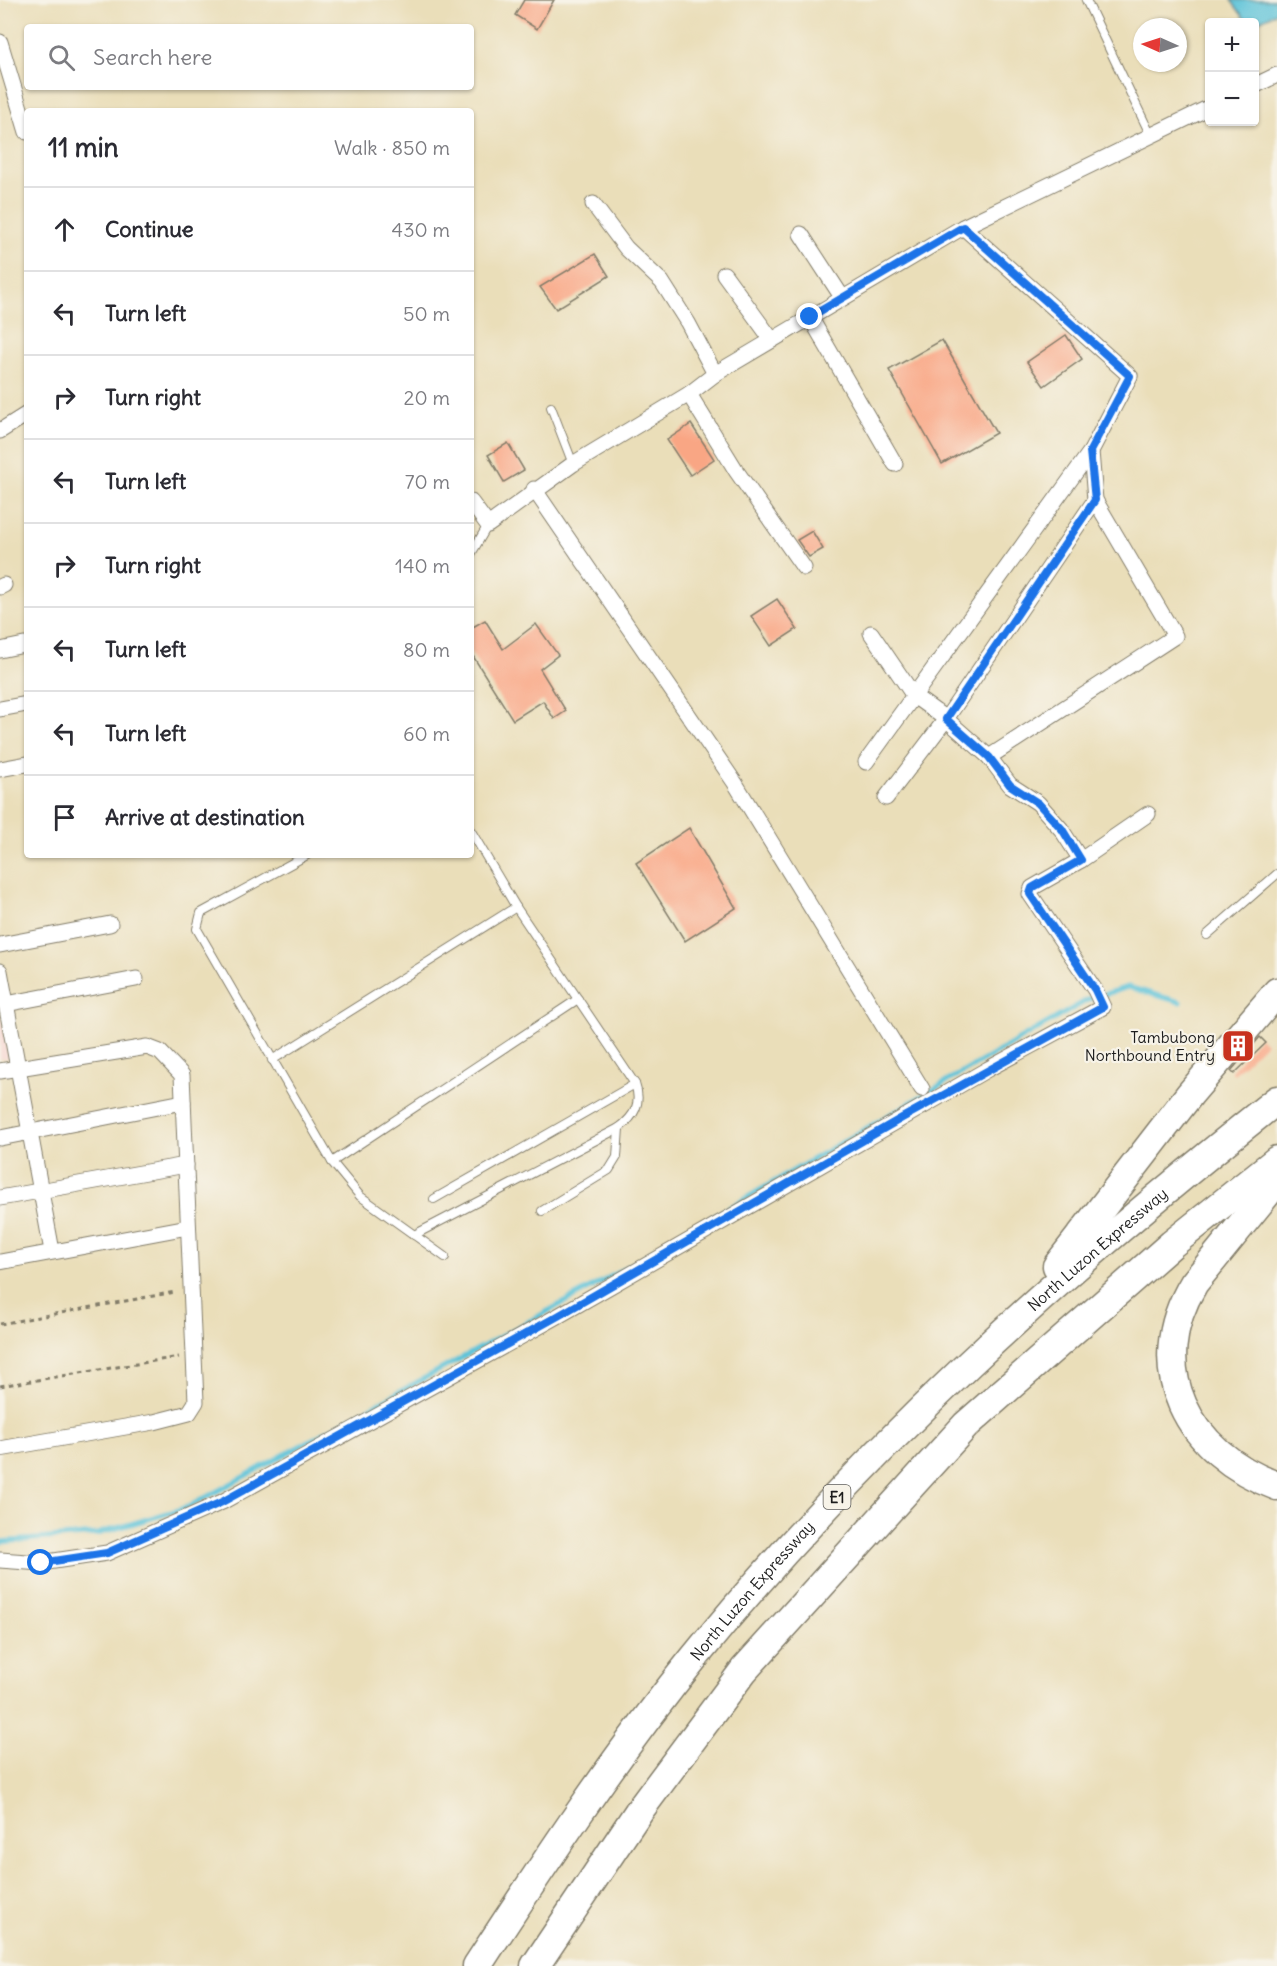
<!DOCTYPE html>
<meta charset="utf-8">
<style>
:root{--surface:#fff;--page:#f2f2f3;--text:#2b2b33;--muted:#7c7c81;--line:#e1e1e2}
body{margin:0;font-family:Delius,sans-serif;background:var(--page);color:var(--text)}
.controls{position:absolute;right:18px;top:18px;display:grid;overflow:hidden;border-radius:6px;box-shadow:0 2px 4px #0004}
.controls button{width:54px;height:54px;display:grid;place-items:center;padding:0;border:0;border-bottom:2px solid var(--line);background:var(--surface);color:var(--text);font:30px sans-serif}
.compass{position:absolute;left:1133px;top:18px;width:54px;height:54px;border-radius:50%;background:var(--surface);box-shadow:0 2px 4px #0004;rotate:273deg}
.stop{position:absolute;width:18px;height:18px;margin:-14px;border:4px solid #1a73e8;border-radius:50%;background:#fff}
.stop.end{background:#1a73e8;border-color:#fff;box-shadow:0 2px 6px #0008}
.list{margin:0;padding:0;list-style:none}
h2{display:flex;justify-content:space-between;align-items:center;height:78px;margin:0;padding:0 24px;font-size:26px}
h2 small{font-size:20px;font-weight:400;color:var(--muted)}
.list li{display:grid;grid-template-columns:39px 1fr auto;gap:18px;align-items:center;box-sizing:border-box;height:84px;padding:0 24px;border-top:2px solid var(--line)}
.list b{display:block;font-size:22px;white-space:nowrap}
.list em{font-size:20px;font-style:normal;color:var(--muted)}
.icon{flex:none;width:33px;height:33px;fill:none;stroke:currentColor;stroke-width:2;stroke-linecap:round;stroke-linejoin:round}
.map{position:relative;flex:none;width:1277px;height:1966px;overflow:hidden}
.search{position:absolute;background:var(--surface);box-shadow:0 2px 4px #0004;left:24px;top:24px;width:450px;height:66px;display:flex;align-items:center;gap:15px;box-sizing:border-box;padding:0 21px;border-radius:6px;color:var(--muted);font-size:22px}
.panel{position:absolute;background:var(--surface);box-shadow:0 2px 4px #0004;left:24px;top:108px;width:450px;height:750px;border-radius:6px}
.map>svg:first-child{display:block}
</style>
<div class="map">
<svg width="1277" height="1966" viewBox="0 0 1277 1966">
<rect width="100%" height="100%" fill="#f7f3e8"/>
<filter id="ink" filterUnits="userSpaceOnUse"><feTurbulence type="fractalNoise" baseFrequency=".0167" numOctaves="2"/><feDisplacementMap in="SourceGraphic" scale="12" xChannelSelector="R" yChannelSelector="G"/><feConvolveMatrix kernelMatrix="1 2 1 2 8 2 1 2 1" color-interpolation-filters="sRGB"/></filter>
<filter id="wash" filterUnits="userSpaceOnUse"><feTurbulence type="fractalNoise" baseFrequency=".008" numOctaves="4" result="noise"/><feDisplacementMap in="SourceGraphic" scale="24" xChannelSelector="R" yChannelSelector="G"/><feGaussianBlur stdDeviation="1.35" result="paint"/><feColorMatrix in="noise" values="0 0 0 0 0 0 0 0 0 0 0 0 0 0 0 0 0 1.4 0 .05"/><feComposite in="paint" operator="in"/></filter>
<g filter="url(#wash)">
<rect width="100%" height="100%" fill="#eadeb9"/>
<polygon fill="#f7d0ce" points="0,1008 9,1058 0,1059"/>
<polygon fill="#5cc3d9" stroke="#3c707a" stroke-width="1.5" points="1231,0 1277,0 1277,12 1255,23 1247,22"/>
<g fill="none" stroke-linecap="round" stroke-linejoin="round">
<polyline stroke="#5cc3d9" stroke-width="5" points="0,1542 97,1534 188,1507 605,1280 1089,999 1128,987 1180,1002"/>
</g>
<g id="blocks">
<g fill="#f9a684">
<polygon points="524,0 554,0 537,29 515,15"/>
<polygon points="595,254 609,276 556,309 540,287"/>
<polygon points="1066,335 1082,359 1044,386 1027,362"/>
<polygon points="942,340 996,433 942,464 889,370"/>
<polygon points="691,424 714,459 690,475 667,440"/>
<polygon points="508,443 524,470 504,482 488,455"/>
<polygon points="812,531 823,549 809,557 797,540"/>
<polygon points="777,599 797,629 771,646 751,616"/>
<polygon points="485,620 503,649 536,624 558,655 540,669 566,711 554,719 543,701 513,720 471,653 471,628"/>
<polygon points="689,828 736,908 685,941 636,863"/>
<polygon points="1260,1037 1266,1043 1234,1074 1231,1071"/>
</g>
</g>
</g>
<g filter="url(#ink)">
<use href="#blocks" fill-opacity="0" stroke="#837d6a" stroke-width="1.5"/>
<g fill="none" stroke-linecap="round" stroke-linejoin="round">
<g stroke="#837d6a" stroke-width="10">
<g id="lane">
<polyline points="1086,0 1151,136"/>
<polyline points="551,407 573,464"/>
<polyline points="471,554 488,525"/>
<polyline points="307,855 201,913 197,929 332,1162 578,999"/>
<polyline points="1207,935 1277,874"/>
<polyline points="272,1060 516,907"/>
<polyline points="332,1162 360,1196 445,1257"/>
<polyline points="434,1199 635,1084 516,907 471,831"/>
<polyline points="542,1211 609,1170 617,1157 619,1128"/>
<path d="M414 1235 619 1128C635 1116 642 1103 635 1084"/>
</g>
</g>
<g stroke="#837d6a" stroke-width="17">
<g id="street">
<polyline points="0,42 27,132"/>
<polyline points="1254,86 1277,75"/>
<polyline points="593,204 626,248 662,282 688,323 715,374"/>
<polyline points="801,234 842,297"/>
<polyline points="724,274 772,340"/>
<polyline points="810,317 895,464"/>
<polyline points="689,394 737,472 804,568"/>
<polyline points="0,431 27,414"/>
<polyline points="534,489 735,783 922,1089"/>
<polyline points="471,502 488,525 573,464 689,394 715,374 963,227 1210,107"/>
<polyline points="0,587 4,585"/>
<polyline points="871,633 914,696 946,719 989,757 1010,785 1038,803 1061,829 1081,860"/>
<polyline points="0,650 24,645"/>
<polyline points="0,709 27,704"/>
<polyline points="989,757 1175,636 1095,500"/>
<polyline points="866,762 1091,451 1130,376 963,227"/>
<polyline points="0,769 27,764"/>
<polyline points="886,798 946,719 1095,500 1091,451"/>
<polyline points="0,945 110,924"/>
<polyline points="0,971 52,1251"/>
<polyline points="6,1004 136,979"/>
<polyline points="0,1071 147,1047 160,1052 182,1075 196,1402 189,1413 154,1422 0,1449"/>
<polyline points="0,1138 183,1102"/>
<polyline points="0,1198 186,1165"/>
<polyline points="0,1262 188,1227"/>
<polyline points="0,1560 41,1563 107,1553 222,1502 558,1316 988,1069 1103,1007 1095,990 1030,894 1032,888 1081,860 1148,814"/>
</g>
</g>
<g stroke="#837d6a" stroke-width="31">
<g id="highway">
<path d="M1277 1181 1194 1283C1142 1369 1188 1454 1277 1486"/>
<polyline points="1057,1266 1190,1094 1277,992"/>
<path id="s1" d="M477 1966C545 1862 614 1757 693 1659 863 1449 1065 1268 1277 1100"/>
<polyline points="535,1966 639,1811 744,1670 966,1425 1172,1244 1277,1160"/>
</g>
</g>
<g stroke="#837d6a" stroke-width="3" stroke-dasharray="4.5 4.5" stroke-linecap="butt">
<polyline points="0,1324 175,1292"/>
<polyline points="0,1386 179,1357"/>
</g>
<use href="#lane" stroke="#fff" stroke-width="8"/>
<use href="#street" stroke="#fff" stroke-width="15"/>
<use href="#highway" stroke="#fff" stroke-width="28"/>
</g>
</g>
<g fill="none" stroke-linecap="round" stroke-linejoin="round" filter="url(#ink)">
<polyline stroke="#1a73e8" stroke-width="8" points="41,1563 107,1553 222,1502 558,1316 902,1118 1103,1007 1095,990 1030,894 1032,888 1081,860 1062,829 1038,803 1010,785 989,757 946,719 1095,500 1090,451 1130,376 963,227 810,317"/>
</g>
<defs>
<g id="building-square" transform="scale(1.725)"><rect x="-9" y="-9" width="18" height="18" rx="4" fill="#c8321e" stroke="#f7f3e8"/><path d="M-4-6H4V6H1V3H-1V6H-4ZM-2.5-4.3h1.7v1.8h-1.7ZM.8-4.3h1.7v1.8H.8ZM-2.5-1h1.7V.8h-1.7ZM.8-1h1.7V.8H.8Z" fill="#fff"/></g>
</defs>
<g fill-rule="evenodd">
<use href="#building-square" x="1238" y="1046"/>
</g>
<g text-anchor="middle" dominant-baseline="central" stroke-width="4.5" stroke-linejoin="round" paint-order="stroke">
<rect fill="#f7f3e8" stroke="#5e5c59" stroke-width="1.5" x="823.5" y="1485" width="27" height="24" rx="4.5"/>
<g font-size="15" font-weight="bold" fill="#1c1c1c">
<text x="837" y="1497">E1</text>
</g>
<g font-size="16" fill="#1c1c1c" stroke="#f7f3e8" text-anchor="end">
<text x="1215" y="1037">Tambubong<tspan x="1215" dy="18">Northbound Entry</tspan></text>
</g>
<g font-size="16" fill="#1c1c1c" stroke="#f7f3e8">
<text stroke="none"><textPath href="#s1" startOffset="952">North Luzon Expressway</textPath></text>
<text stroke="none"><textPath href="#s1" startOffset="466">North Luzon Expressway</textPath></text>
</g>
</g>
</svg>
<div class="controls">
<button>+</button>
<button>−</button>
</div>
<svg class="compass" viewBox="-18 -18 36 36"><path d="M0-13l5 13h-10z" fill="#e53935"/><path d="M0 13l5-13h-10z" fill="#7c7c81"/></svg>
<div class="stop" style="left:41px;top:1563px"></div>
<div class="stop end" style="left:810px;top:317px"></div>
<div class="search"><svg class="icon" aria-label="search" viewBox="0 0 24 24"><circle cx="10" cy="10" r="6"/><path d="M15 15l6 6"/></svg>Search here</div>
<section class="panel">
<h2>11 min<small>Walk · 850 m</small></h2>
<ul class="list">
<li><svg class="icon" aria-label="ahead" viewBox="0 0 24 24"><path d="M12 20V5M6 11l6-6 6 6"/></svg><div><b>Continue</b></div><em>430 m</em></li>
<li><svg class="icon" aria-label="left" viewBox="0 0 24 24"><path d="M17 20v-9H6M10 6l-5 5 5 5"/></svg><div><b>Turn left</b></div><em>50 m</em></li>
<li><svg class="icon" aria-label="right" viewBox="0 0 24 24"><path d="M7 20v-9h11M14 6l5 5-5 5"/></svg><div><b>Turn right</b></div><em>20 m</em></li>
<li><svg class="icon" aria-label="left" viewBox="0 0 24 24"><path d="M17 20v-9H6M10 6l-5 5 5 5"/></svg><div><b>Turn left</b></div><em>70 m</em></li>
<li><svg class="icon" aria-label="right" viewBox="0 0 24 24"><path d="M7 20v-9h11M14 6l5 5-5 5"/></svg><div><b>Turn right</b></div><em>140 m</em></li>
<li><svg class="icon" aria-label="left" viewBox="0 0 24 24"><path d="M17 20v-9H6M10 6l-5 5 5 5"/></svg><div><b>Turn left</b></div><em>80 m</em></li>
<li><svg class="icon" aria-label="left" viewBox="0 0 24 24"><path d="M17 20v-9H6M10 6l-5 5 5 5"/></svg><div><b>Turn left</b></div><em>60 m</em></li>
<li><svg class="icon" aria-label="arrive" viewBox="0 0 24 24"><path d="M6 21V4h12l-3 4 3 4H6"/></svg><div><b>Arrive at destination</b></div></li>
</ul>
</section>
</div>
